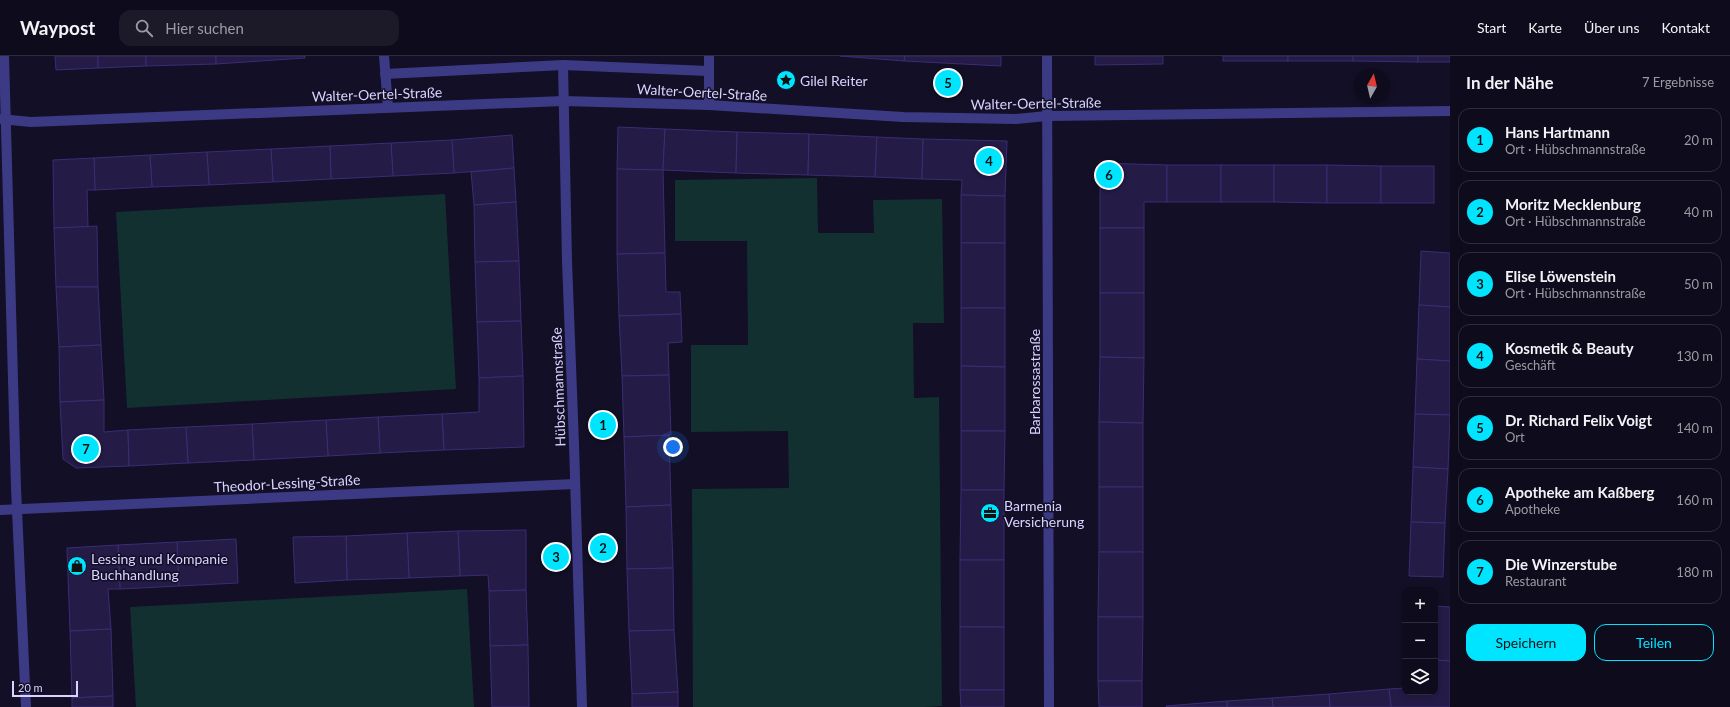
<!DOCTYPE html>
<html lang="de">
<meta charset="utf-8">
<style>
:root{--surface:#0e0b1c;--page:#1c1929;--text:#f1f3f6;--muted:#9b9ba3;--line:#2e2b3b;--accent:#00e5ff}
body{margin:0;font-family:Lato,sans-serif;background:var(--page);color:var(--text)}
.controls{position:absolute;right:12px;bottom:12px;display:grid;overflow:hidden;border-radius:8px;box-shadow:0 2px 6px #0003}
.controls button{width:36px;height:36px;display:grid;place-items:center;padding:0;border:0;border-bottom:1px solid var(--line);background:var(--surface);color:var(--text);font:20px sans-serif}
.compass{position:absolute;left:1354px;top:12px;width:36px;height:36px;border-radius:50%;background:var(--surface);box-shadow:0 2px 6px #0003;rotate:8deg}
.scale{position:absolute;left:12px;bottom:10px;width:66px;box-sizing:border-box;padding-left:4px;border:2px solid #d9d4ff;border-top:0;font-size:11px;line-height:14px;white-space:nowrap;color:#d9d4ff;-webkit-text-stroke:3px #130f26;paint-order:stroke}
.you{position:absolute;left:673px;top:391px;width:14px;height:14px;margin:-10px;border:3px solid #fff;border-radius:50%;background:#1a73e8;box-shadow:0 0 0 6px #1a73e833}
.badge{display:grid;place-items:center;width:26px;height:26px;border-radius:50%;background:var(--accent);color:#111;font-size:13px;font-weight:700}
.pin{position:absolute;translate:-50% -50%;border:2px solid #fff;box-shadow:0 1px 4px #0006}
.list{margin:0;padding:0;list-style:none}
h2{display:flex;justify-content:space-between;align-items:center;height:52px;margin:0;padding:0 16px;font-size:17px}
h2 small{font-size:13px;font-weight:400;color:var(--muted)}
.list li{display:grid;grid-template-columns:26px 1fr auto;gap:12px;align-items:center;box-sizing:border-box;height:64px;margin:0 8px 8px;padding:0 8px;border:1px solid var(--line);border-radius:12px}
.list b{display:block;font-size:15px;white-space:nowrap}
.list p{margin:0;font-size:13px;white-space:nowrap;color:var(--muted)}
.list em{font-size:13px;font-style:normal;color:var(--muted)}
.actions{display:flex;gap:8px;padding:12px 16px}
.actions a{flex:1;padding:9px 0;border:1px solid var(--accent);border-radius:12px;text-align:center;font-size:14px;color:var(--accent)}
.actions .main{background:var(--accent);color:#111}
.icon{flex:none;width:22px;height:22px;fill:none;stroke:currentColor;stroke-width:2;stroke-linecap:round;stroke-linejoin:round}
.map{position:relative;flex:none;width:1450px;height:651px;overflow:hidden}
header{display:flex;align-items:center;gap:24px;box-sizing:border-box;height:56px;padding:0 20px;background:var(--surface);border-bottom:1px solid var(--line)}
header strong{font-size:19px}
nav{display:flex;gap:22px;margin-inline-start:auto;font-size:14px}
.search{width:280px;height:36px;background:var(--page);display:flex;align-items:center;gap:10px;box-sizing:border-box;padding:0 14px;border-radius:12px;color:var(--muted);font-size:15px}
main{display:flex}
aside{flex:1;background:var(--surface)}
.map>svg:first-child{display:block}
</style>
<header>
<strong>Waypost</strong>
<div class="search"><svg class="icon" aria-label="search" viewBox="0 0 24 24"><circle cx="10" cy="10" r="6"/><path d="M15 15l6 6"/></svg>Hier suchen</div>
<nav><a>Start</a><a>Karte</a><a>Über uns</a><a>Kontakt</a></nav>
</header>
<main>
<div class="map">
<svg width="1450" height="651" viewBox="0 0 1450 651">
<rect width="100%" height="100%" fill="#130f26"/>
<g fill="#12302f">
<polygon points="817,122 818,177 874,177 873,144 942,143 944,267 913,267 914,342 939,341 942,650 924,651 693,651 692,433 789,432 788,375 691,376 691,289 748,289 747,185 675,185 675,124"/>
<polygon points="445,138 456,333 127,352 116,156"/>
<polygon points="467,533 474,651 136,651 130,551"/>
</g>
<g fill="#241b47" stroke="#3b2d73">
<polygon points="55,0 98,0 98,12 56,14"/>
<polygon points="98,0 146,0 146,10 98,12"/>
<polygon points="146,0 216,0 216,8 146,10"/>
<polygon points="216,0 305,0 305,2 216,8"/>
<polygon points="840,0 905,0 904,5"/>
<polygon points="905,0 1001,0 1001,10 904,5"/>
<polygon points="1095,0 1163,0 1163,8 1095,9"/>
<rect x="1223" y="0" width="65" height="5"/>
<rect x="1288" y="0" width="65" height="5"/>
<polygon points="1353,0 1418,0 1418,6 1353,5"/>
<rect x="1418" y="0" width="32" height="6"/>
<polygon points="618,71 665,73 663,114 617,113"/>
<polygon points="665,73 737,76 736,117 663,114"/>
<polygon points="737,76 809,78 808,119 736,117"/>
<polygon points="809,78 877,81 875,121 808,119"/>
<polygon points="512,79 514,112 454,117 452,84"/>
<polygon points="877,81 923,83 922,123 875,121"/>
<polygon points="923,83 1007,85 1005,140 961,139 962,124 922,123"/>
<polygon points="452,84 454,117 393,120 391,87"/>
<polygon points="391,87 393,120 331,123 330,90"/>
<polygon points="330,90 331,123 273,126 271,93"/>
<polygon points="271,93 273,126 209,129 207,96"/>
<polygon points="207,96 209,129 152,131 150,99"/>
<polygon points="150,99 152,131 95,134 94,102"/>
<polygon points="94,102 95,134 87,134 88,171 54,172 53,104"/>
<polygon points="1100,107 1167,109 1167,146 1144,146 1144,172 1100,172"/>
<rect x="1167" y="109" width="54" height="37"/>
<rect x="1221" y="109" width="53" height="37"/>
<polygon points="1274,109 1327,109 1327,147 1274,146"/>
<polygon points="1327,109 1381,110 1381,147 1327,147"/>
<rect x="1381" y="110" width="53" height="37"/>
<polygon points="514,112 516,146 474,149 471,116"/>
<polygon points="617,113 663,114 665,197 617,198"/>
<polygon points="961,139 1005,140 1005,187 961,187"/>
<polygon points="516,146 519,205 475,206 474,149"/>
<polygon points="97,170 98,231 56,231 54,172"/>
<rect x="1100" y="172" width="44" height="65"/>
<rect x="961" y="187" width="44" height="65"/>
<polygon points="1421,195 1450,197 1450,251 1419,249"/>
<polygon points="665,197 666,236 680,236 681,258 619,260 617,198"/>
<polygon points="519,205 521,265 477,266 475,206"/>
<polygon points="56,231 98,231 101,289 59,291"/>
<polygon points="1100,237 1144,237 1144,302 1100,301"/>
<polygon points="1419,249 1450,251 1450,305 1417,303"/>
<polygon points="961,252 1005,252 1005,311 961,310"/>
<polygon points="681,258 682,286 668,287 669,319 622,320 619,260"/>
<polygon points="521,265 523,320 479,322 477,266"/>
<polygon points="101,289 104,344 60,346 59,291"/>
<polygon points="1100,301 1144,302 1143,367 1099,366"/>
<polygon points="1417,303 1450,305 1450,359 1415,358"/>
<polygon points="961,310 1005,311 1005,375 961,375"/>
<polygon points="669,319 671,379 624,381 622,320"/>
<polygon points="523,320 524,391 444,394 442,358 479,356 479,322"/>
<polygon points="104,344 104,376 128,374 129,410 76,412 63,403 60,346"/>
<polygon points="442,358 444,394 380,397 378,361"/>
<polygon points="1415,358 1450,359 1448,413 1413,411"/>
<polygon points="378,361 380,397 328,400 326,364"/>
<polygon points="326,364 328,400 254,404 252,368"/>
<polygon points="1099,366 1143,367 1143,431 1099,431"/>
<polygon points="252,368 254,404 188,407 186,371"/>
<polygon points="186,371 188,407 129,410 128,374"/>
<polygon points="961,375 1005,375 1004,434 961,434"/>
<polygon points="669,379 671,449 626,451 624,381"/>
<polygon points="1413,411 1448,413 1445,467 1411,466"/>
<rect x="1099" y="431" width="44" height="65"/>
<polygon points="961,434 1004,434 1004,504 960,504"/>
<polygon points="671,449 673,512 627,513 626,451"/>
<polygon points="1411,466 1445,467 1443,521 1409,520"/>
<polygon points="526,474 526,534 489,535 488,519 460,520 458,475"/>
<polygon points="458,475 460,520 409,522 407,477"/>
<polygon points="407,477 409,522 347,524 346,480"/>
<polygon points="346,480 347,524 295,527 293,481"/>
<polygon points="236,483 238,527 179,530 177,486"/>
<polygon points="177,486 179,530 120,533 118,489"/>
<polygon points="118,489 120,533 108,533 111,573 70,575 67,492"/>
<polygon points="1099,496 1143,496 1143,561 1098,561"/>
<rect x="960" y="504" width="44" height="67"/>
<polygon points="673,512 674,574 629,575 627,513"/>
<polygon points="526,534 528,589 490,590 489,535"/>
<polygon points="1435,550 1450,551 1450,605 1435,604"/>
<polygon points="1098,561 1143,561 1142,625 1098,625"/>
<rect x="960" y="571" width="44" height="63"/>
<polygon points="111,573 113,640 72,642 70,575"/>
<polygon points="674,574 678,636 632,638 629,575"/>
<polygon points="528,589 529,651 492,651 490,590"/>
<polygon points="1435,604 1450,605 1450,651 1391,651 1389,633 1405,632 1405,636 1435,636"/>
<polygon points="1098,625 1142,625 1142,651 1099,651"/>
<polygon points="1389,633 1391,651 1330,651 1329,638"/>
<polygon points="960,634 1004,634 1004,651 961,651"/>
<polygon points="678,636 678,651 632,651 632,638"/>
<polygon points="1329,638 1330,651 1273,651 1272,642"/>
<polygon points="113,640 113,651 72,651 72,642"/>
<polygon points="1272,642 1273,651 1227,651 1227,645"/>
<polygon points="1227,645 1227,651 1167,651 1166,650"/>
</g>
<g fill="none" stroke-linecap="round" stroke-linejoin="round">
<g stroke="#3d3a85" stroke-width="10">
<polyline points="4,0 16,432 26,651"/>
<polyline points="384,0 388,51"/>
<polyline points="1047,0 1049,651"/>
<polyline points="563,9 567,205 574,388 582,651"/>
<polyline points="385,18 563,9 708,15"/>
<polyline points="709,49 709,0"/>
<polyline points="0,63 31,66 563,45 709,49 903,61 1016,63 1047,60 1450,55"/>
<polyline points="0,454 575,428"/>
</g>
</g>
<defs>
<g id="sight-disc" transform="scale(1)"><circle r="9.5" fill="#00e5ff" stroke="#130f26"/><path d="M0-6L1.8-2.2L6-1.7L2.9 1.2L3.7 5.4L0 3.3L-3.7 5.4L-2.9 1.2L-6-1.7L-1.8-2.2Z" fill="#111"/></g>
<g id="office-disc" transform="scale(1)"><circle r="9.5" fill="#00e5ff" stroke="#130f26"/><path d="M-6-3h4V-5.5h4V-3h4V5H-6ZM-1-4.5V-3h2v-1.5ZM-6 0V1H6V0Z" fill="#111"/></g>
<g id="shop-disc" transform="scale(1)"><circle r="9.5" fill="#00e5ff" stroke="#130f26"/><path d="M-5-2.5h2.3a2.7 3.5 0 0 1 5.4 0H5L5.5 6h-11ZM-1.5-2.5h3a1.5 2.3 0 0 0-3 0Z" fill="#111"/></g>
</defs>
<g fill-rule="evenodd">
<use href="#sight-disc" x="786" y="24"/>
<use href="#office-disc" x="990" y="457"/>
<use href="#shop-disc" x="77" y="510"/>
</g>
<g text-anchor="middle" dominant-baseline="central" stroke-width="3" stroke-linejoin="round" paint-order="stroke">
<g font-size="14" fill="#d9d4ff" stroke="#130f26" text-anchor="start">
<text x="800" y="24">Gilel Reiter</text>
<text x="1004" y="449">Barmenia<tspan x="1004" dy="16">Versicherung</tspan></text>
<text x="91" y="502">Lessing und Kompanie<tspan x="91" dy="16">Buchhandlung</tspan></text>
</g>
<g font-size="14" fill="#d9d4ff" stroke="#130f26">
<text transform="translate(702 36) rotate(3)">Walter-Oertel-Straße</text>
<text transform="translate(377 38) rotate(-2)">Walter-Oertel-Straße</text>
<text transform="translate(1036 47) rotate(-1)">Walter-Oertel-Straße</text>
<text transform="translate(1034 326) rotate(-90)">Barbarossastraße</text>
<text transform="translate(558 331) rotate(-92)">Hübschmannstraße</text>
<text transform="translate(287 427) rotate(-3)">Theodor-Lessing-Straße</text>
</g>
</g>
</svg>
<div class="controls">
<button>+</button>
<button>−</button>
<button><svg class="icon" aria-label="layers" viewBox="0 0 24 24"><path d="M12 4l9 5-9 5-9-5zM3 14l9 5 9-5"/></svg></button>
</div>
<svg class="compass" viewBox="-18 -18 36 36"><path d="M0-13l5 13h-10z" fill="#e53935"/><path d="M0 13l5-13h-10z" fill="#9b9ba3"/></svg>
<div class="scale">20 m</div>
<div class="you"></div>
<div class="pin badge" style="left:603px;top:369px">1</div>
<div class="pin badge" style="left:603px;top:492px">2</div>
<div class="pin badge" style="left:556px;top:501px">3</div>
<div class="pin badge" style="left:989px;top:105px">4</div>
<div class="pin badge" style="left:948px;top:27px">5</div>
<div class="pin badge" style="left:1109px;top:119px">6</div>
<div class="pin badge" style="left:86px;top:393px">7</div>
</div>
<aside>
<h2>In der Nähe<small>7 Ergebnisse</small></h2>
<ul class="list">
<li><span class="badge">1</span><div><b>Hans Hartmann</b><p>Ort · Hübschmannstraße</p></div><em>20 m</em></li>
<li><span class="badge">2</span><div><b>Moritz Mecklenburg</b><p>Ort · Hübschmannstraße</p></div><em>40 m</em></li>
<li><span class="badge">3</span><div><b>Elise Löwenstein</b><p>Ort · Hübschmannstraße</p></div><em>50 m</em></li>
<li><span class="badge">4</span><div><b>Kosmetik &amp; Beauty</b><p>Geschäft</p></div><em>130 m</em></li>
<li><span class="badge">5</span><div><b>Dr. Richard Felix Voigt</b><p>Ort</p></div><em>140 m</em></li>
<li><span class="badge">6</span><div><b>Apotheke am Kaßberg</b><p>Apotheke</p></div><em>160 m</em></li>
<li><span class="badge">7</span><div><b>Die Winzerstube</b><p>Restaurant</p></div><em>180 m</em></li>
</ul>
<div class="actions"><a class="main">Speichern</a><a>Teilen</a></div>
</aside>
</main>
